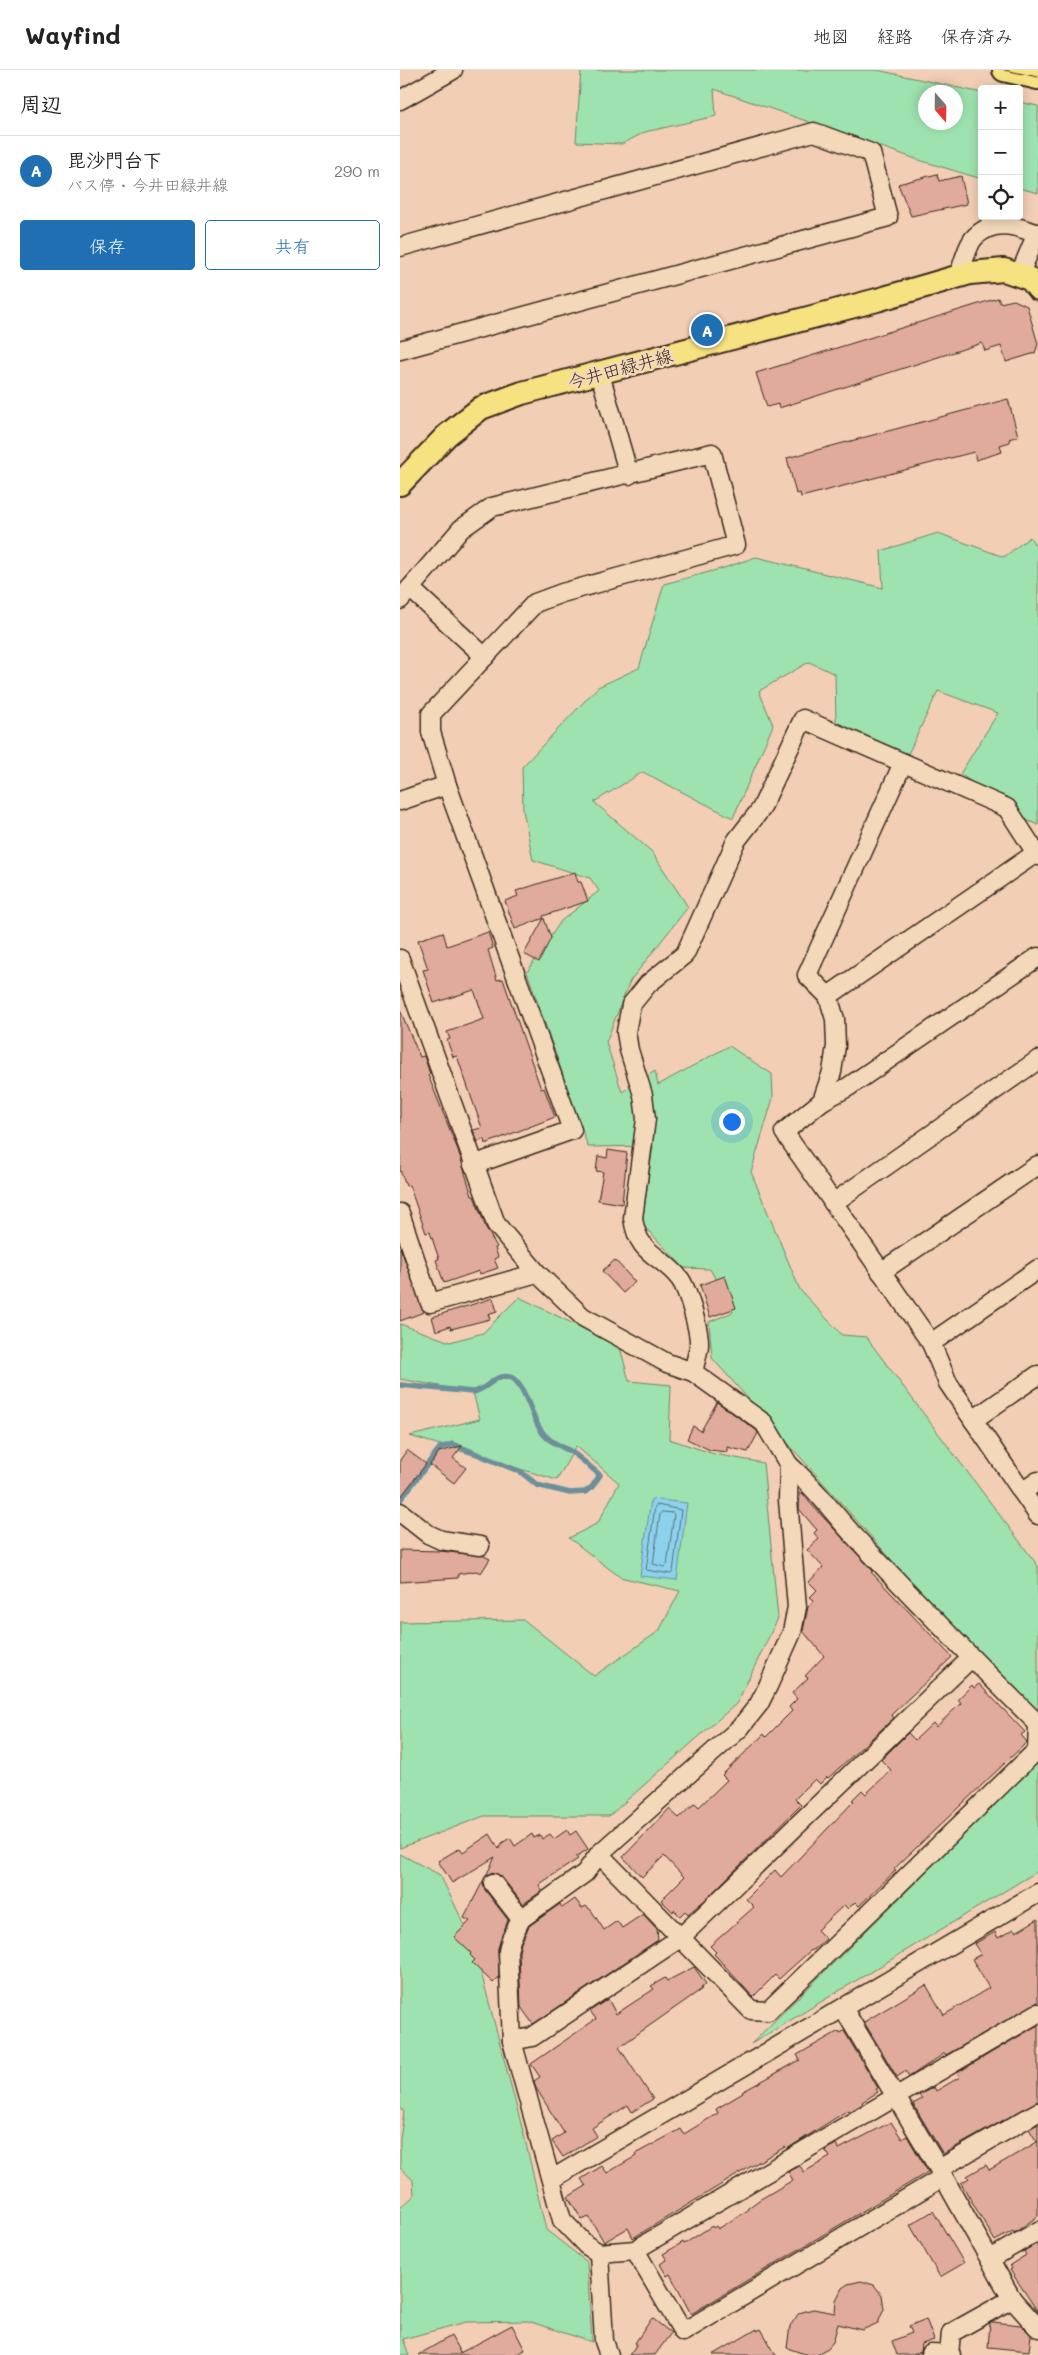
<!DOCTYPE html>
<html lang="ja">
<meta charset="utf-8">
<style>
:root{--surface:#fff;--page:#f6f6f6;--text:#222;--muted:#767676;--line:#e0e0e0;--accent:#1f6fb2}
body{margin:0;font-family:Mali,"Klee One",sans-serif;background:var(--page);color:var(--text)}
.controls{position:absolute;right:15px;top:15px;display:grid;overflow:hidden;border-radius:5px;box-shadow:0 2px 12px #0003}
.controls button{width:45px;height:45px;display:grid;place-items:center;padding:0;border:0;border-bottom:1px solid var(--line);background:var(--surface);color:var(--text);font:25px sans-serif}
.compass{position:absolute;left:518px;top:15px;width:45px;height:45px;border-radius:50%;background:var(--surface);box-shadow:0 2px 12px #0003;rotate:160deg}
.you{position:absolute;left:331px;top:1051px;width:18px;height:18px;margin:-12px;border:4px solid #fff;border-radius:50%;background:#1a73e8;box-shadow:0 0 0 8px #1a73e833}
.badge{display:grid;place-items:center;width:32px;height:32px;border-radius:50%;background:var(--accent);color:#fff;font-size:16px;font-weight:700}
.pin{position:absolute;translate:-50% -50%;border:2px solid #fff;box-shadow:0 1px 5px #0006}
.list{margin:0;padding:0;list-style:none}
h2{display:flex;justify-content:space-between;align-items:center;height:65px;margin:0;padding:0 20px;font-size:21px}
h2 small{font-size:16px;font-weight:400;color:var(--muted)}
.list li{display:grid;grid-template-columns:32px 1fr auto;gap:15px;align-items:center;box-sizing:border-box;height:70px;padding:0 20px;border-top:1px solid var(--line)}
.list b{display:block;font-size:19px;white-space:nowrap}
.list p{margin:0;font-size:16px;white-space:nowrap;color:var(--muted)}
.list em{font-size:16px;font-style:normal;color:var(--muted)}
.actions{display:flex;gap:10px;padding:15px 20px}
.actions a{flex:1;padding:11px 0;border:1px solid var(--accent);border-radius:5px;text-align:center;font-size:18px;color:var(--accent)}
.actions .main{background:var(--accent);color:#fff}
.icon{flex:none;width:28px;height:28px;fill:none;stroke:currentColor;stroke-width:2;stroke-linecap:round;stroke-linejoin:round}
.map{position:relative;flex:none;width:638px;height:2285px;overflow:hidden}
header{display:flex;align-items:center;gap:30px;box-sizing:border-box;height:70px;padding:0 25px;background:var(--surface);border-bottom:1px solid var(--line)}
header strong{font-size:24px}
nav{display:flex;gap:28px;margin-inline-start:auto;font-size:18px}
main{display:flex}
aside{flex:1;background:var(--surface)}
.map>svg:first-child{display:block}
</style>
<header>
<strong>Wayfind</strong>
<nav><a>地図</a><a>経路</a><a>保存済み</a></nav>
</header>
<main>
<aside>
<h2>周辺<small></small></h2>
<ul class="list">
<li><span class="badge">A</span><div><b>毘沙門台下</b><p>バス停 · 今井田緑井線</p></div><em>290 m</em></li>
</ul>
<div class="actions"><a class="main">保存</a><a>共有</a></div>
</aside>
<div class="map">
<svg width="638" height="2285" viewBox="0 0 638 2285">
<rect width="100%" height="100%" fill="#f2ceb5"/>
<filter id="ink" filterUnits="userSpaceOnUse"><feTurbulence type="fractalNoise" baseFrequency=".02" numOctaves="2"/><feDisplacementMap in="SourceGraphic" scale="10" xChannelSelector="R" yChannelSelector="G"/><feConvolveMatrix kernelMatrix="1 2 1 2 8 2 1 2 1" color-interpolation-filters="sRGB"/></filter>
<g filter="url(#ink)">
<g fill="#9ee3af" stroke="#6c8666" fill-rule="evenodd">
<path d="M181 0H477L582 23V109L519 90 314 19 316 46 245 62 222 74 176 72ZM526 22H556V52H526Z"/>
<polygon points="619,32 638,36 638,123 619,118"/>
<polygon points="538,463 604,487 630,467 638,480 638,755 624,749 560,704 598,643 538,621 508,684 436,652 435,604 409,592 359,621 373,655 333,748 243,702 194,732 252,782 288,837 230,911 206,972 222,1022 255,1001 258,1015 329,976 372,1004 373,1028 351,1102 400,1220 442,1265 466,1267 638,1496 638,1643 514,1515 312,1288 309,1252 333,1242 310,1199 284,1198 242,1154 253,1076 188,1077 127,902 161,851 199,821 190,808 133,790 123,740 122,697 198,617 239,598 264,514 324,498 356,487 483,518 481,481"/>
<polygon points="119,1227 220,1277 229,1311 271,1315 269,1369 314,1384 363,1393 378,1548 337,1633 209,1746 84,1746 0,1778 0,1552 124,1550 194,1606 259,1561 280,1521 220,1507 169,1468 198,1453 219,1413 176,1376 157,1410 10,1366 80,1349 73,1322 0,1309 0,1254 50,1272 83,1263"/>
<polygon points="638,1692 638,1801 351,1974"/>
<polygon points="0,1784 40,1805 73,1872 124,2065 146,2160 187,2192 192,2272 128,2251 66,2252 3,2269 9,2285 0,2285 0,2138 14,2126 13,2110 0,2098 0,2069 4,2042 0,2037"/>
</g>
<polygon fill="#8cd2ed" stroke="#6c8f9a" points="251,1429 287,1433 277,1510 240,1506"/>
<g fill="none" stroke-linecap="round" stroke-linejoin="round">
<g stroke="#5b6d71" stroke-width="1">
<polygon points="257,1435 281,1440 273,1502 271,1504 246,1500 255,1437"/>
<polygon points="262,1442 273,1443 274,1445 267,1495 265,1497 253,1494 260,1444"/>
</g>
<path stroke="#6c8f9a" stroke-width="5.5" d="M0 1315 73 1322C88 1320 94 1303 110 1307 123 1310 132 1347 140 1359 147 1371 159 1375 170 1381 181 1388 190 1397 200 1405L192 1417 185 1422 170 1423 137 1415 121 1402 53 1374 40 1378 0 1430"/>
</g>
<g fill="#e0aa9d" stroke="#3b2a1e">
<polygon points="537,104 539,111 561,106 567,134 511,146 498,114"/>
<polygon points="598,228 600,233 614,230 627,236 638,274 635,283 606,292 601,276 585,281 582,273 379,338 378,334 367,337 356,303"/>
<polygon points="608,329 618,366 609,369 610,372 600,375 602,382 576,390 574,382 401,427 400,423 396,424 387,388"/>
<polygon points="175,802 178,812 181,812 188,831 143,846 151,868 139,892 124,884 144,848 115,859 105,831 118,826 116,821"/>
<polygon points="43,862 47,876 88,862 93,878 88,880 97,910 103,909 141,1019 144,1018 155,1047 85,1074 84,1069 78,1072 73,1060 82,1058 57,986 53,987 47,970 50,969 47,962 84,949 74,920 34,933 23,900 28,899 18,870"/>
<polygon points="0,940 20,987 24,986 30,1004 28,1005 58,1080 72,1126 74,1126 86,1158 97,1177 95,1178 98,1187 94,1189 98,1198 80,1204 79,1201 44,1213 36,1190 39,1189 30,1162 26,1163 9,1115 6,1116 0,1100"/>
<polygon points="208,1080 227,1083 222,1134 198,1130 203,1102 196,1101 198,1086 207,1088"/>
<polygon points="0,1177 24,1242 0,1251"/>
<polygon points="215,1190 235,1212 223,1223 202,1201"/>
<polygon points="325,1206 336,1238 310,1247 300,1215"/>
<polygon points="93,1228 97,1241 88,1244 90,1249 51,1259 50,1256 36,1261 32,1247"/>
<polygon points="317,1332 356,1360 358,1363 348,1382 327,1377 327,1382 310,1380 287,1369 293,1356 301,1361"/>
<polygon points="62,1376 53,1388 66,1398 54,1413 30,1395 39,1382"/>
<polygon points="7,1380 26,1394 0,1428 0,1390"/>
<polygon points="400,1422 473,1501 471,1502 552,1587 491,1645 494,1648 428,1708 427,1707 420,1714 415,1709 395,1729 401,1735 305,1830 288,1844 285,1841 280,1846 274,1840 273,1842 261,1830 284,1807 264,1786 242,1807 223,1787 269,1739 279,1748 295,1733 299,1737 327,1710 322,1705 364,1664 366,1667 392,1641 389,1637 397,1629 392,1623 408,1608 405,1606 424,1586 403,1561 408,1537 414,1530 410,1527 417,1520 409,1512 423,1497 407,1480 419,1469 414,1463 417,1460 399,1439"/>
<polygon points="0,1480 40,1481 84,1486 90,1489 81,1503 76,1501 58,1504 58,1508 0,1512"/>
<polygon points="579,1614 625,1662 621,1665 627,1672 494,1799 496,1800 459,1836 455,1832 448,1839 444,1835 417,1860 426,1869 415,1879 410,1881 379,1909 375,1905 353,1927 314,1884 316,1882 310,1876 354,1837 346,1829 375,1800 381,1807 454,1731 452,1730 462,1720 466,1724 491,1700 481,1690 508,1663 515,1670 533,1653 536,1657 561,1633 558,1629 572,1615 574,1618"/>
<polygon points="167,1760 170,1765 176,1761 188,1779 176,1787 178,1789 141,1813 139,1815 142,1821 123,1834 101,1806 92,1802 86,1806 95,1787 52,1813 38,1791 60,1778 63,1782 90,1764 99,1779 102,1773 110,1768 115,1776 132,1764 134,1768 140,1765 142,1769 150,1764 154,1769"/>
<polygon points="83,1811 85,1820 108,1850 98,1878 99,1907 93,1913 72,1893 75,1890 70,1885 71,1883 54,1867 70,1851 64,1848"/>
<polygon points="175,1829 182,1838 186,1836 191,1840 204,1860 217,1851 222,1858 243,1844 257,1859 258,1870 133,1954 121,1937 119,1882 121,1873 129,1856 160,1834 162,1838"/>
<polygon points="638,1849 638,1932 546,1985 545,1983 509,2007 506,2001 497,2007 464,1952 526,1915 544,1945 589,1918 572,1889 581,1884 574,1874 595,1862 598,1868 614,1859 616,1862"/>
<polygon points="294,1897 306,1914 301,1918 302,1919 219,1977 253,2029 232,2042 228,2035 192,2058 197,2066 163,2087 152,2071 164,2063 136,2018 134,2011 140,2007 131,1994 196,1949 190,1941 208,1929 216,1944 254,1919 251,1916 265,1908 267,1911"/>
<polygon points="638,1955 638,2031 543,2084 513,2034 522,2029 519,2025 534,2017 536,2021 560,2007 557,2003"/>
<polygon points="439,1961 440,1963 444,1961 478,2018 476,2019 478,2022 462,2032 463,2034 449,2042 448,2040 387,2079 385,2077 355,2094 233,2168 228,2158 204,2172 189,2147 182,2150 168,2127 186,2116 181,2109 202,2096 207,2103 236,2086 235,2084 281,2059 284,2064 318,2043 316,2039 343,2023 342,2022 400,1990 397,1985"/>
<polygon points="491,2052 502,2069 507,2066 528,2102 291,2244 270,2204 267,2206 260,2194 267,2190 263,2184 283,2172 284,2174 312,2156 313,2158 316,2156 318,2159 348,2140 347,2139 359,2130 393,2110 388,2102 400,2096 404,2102 430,2087 425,2080 436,2074 439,2079 443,2077"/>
<polygon points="638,2054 638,2146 614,2163 613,2161 595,2171 561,2113 569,2108 567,2106 586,2095 589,2100 637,2072 629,2059"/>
<polygon points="533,2141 564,2193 540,2207 510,2155"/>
<polygon points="636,2174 638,2178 638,2242 610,2200 612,2199 610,2195 626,2185 624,2181"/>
<polygon points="461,2211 474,2215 482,2225 484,2239 478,2253 462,2260 438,2254 433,2272 428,2278 415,2285 408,2285 387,2278 390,2256 399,2243 413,2239 435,2243 436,2230 442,2218 448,2214"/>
<polygon points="252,2248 271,2263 255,2285 229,2285 237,2274 235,2273"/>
<polygon points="526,2249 534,2270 522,2274 521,2282 513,2285 497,2285 492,2271 512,2263 509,2256"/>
<polygon points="593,2252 621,2255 631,2265 629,2281 588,2277 590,2253"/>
<polygon points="112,2255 125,2280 115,2285 18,2285 51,2266 60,2283"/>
<polygon points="357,2259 357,2261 361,2259 376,2285 313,2285"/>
</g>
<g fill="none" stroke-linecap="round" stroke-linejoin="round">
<g stroke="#3b2a1e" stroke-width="21">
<g id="minor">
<polyline points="0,30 53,0"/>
<polyline points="0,177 414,62 471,83 488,147 0,280"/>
<polyline points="619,206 637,163"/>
<path d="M558 207C562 197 568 173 575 167 594 148 617 156 638 164"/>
<polyline points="200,304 229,405"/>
<polyline points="10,518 85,587"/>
<polyline points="0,530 61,459 92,437 312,383 336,475 162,523 135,533 31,644 31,662 47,715 172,1060 73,1095"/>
<polyline points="503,693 407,905 428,926 435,949 436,976 432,1002 422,1031 384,1062 531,1273 548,1313 638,1445"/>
<polyline points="0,731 47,715"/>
<polyline points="0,889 96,1154 137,1203 183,1247 267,1293 293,1302 364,1353 389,1395 388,1430 397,1537 392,1562 368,1616 359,1634 340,1658 199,1784 185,1803 121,1849 111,1869 108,1881 112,1971 162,2150 186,2175 199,2183 235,2180 638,1943"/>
<polyline points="428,926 636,783"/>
<polyline points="422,1031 448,1017 638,887"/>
<polyline points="433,1133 638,990"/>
<polyline points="0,1143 30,1233 137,1203"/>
<polyline points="481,1202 638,1095"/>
<polyline points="531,1273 638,1199"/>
<path d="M293 1302C295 1293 298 1284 299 1275 300 1262 288 1220 280 1209 261 1184 238 1186 233 1148L246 1049 243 1025 229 980 226 962 231 935 248 914 285 884 336 771 361 739 403 649 607 738 638 786"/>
<polyline points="573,1350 638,1305"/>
<polyline points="622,1422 638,1411"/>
<polyline points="0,1442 28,1464 41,1470 80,1476"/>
<path d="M199 1784 351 1940 368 1941 637 1680 638 1654C577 1594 518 1533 459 1471 435 1446 416 1418 389 1395"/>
<polyline points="93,1813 121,1849"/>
<polyline points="443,1938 539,2099 612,2229 638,2258"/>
<polyline points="112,1971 132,1967 280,1868 571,1588"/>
<polyline points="539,2099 638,2042"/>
<polyline points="152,2109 638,1823"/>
<polyline points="235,2180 283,2262 543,2107"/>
<polyline points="199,2183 204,2271 209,2285"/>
<polyline points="590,2189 638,2161"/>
<polyline points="531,2284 551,2285"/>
<polyline points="549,2285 551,2263 612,2229"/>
</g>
</g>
<g stroke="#3b2a1e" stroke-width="26">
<g id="major">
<polyline points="604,0 638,8"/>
<polyline points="0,414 47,365 81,338 122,323 477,230 570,203 604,200 630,209 638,219"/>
</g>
</g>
<use href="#minor" stroke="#f3d9ba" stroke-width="18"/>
<use href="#major" stroke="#f7e281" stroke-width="22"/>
<polyline stroke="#3b2a1e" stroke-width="1" points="604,0 638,7"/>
</g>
</g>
<g text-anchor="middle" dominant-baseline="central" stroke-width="5" stroke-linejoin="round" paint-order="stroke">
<g font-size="18" fill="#3b2a1e" stroke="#f3d9ba">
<text transform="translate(220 298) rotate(-15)">今井田緑井線</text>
</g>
</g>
</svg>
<div class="controls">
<button>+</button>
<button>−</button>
<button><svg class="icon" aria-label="locate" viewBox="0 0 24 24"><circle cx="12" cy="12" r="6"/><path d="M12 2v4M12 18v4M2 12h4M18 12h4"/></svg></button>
</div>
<svg class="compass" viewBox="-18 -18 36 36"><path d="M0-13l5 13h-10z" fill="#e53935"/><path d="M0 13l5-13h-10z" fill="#767676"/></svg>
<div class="you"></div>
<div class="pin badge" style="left:307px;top:260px">A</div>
</div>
</main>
